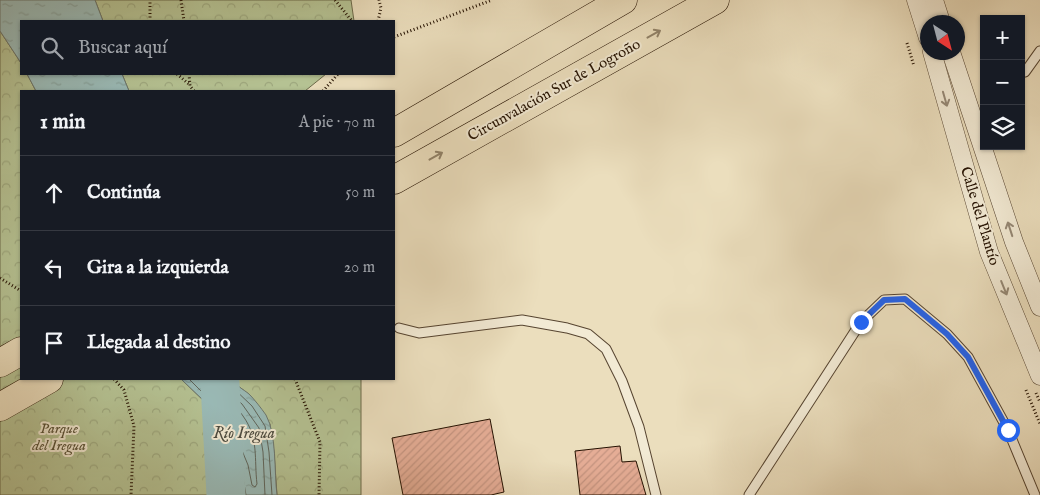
<!DOCTYPE html>
<html lang="es">
<meta charset="utf-8">
<style>
:root{--surface:#171b24;--page:#242831;--text:#f1f3f6;--muted:#9ea1a6;--line:#363941}
body{margin:0;font-family:"IM FELL English",serif;background:var(--page);color:var(--text)}
.controls{position:absolute;right:15px;top:15px;display:grid;overflow:hidden;border-radius:0px;box-shadow:0 1px 4px #0004}
.controls button{width:45px;height:45px;display:grid;place-items:center;padding:0;border:0;border-bottom:1px solid var(--line);background:var(--surface);color:var(--text);font:25px sans-serif}
.compass{position:absolute;left:920px;top:15px;width:45px;height:45px;border-radius:50%;background:var(--surface);box-shadow:0 1px 4px #0004;rotate:144deg}
.stop{position:absolute;width:15px;height:15px;margin:-11px;border:4px solid #2563eb;border-radius:50%;background:#fff}
.stop.end{background:#2563eb;border-color:#fff;box-shadow:0 1px 5px #0008}
.list{margin:0;padding:0;list-style:none}
h2{display:flex;justify-content:space-between;align-items:center;height:65px;margin:0;padding:0 20px;font-size:21px}
h2 small{font-size:16px;font-weight:400;color:var(--muted)}
.list li{display:grid;grid-template-columns:32px 1fr auto;gap:15px;align-items:center;box-sizing:border-box;height:75px;padding:0 20px;border-top:1px solid var(--line)}
.list b{display:block;font-size:19px;white-space:nowrap}
.list em{font-size:16px;font-style:normal;color:var(--muted)}
.icon{flex:none;width:28px;height:28px;fill:none;stroke:currentColor;stroke-width:2;stroke-linecap:round;stroke-linejoin:round}
.map{position:relative;flex:none;width:1040px;height:495px;overflow:hidden}
.search{position:absolute;background:var(--surface);box-shadow:0 1px 4px #0004;left:20px;top:20px;width:375px;height:55px;display:flex;align-items:center;gap:12px;box-sizing:border-box;padding:0 18px;border-radius:0px;color:var(--muted);font-size:19px}
.panel{position:absolute;background:var(--surface);box-shadow:0 1px 4px #0004;left:20px;top:90px;width:375px;height:290px;border-radius:0px}
.map>svg:first-child{display:block}
</style>
<div class="map">
<svg width="1040" height="495" viewBox="0 0 1040 495">
<defs>
<pattern id="park-crowns" width="20" height="18" patternUnits="userSpaceOnUse" patternTransform="scale(1.25)"><rect width="20" height="18" fill="#b5c293"/><path d="M2 6a3 3 0 1 1 6 0M12 15a3 3 0 1 1 6 0" fill="none" stroke="#9ca67d"/></pattern>
<pattern id="water-ripples" width="26" height="14" patternUnits="userSpaceOnUse" patternTransform="scale(1.25)"><rect width="26" height="14" fill="#9abbb8"/><path d="M2 4q2-2 4 0t4 0M15 11q2-2 4 0t4 0" fill="none" stroke="#85a09c"/></pattern>
<pattern id="building-hatch" width="6" height="6" patternUnits="userSpaceOnUse" patternTransform="scale(1.25)"><rect width="6" height="6" fill="#e5ad96"/><path d="M-1 1l2-2M0 6l6-6M5 7l2-2" fill="none" stroke="#c49480"/></pattern>
</defs>
<rect width="100%" height="100%" fill="#ebdebd"/>
<filter id="stains"><feTurbulence type="fractalNoise" baseFrequency=".004" numOctaves="4"/><feColorMatrix values="0 0 0 0 .2 0 0 0 0 .09 0 0 0 0 .02 0 0 0 .5 -.17"/></filter>
<radialGradient id="worn" r=".72"><stop offset=".6" stop-color="#630" stop-opacity="0"/><stop offset="1" stop-color="#630" stop-opacity=".3"/></radialGradient>
<g fill="url(#park-crowns)" stroke="#6c6a4a">
<polygon points="95,0 351,0 354,21 103,21"/>
<polygon points="0,31 21,63 21,74 27,74 36,91 21,91 21,379 181,379 204,401 209,415 213,429 230,471 235,495 0,495"/>
<polygon points="122,74 326,74 305,91 129,91"/>
<polygon points="232,379 361,379 361,495 277,495 274,452 270,424 256,403 250,395 238,386"/>
</g>
<g fill="url(#water-ripples)" stroke="#6b776f">
<polygon points="0,0 95,0 103,21 21,21 21,63 0,31"/>
<polygon points="27,74 122,74 129,91 36,91"/>
<path d="M181 379H232C236 386 243 389 249 394 255 400 261 408 266 415 277 435 274 472 277 495H235L230 471 213 429 209 415 204 401Z"/>
</g>
<g fill="none" stroke-linecap="round" stroke-linejoin="round">
<g stroke="#5f665c" stroke-width="1">
<polyline points="189,379 209,399 214,413 217,428 235,469 239,495"/>
<polyline points="198,379 213,395 220,410 223,426 241,467 246,495"/>
<polyline points="222,379 225,389 242,404 259,428 263,452 265,495"/>
<polyline points="228,379 230,385 252,406 265,426 269,452 272,495"/>
<path d="M228 404C234 405 239 410 243 416 259 438 254 459 257 484L255 487 252 485 248 465 231 424 226 406Z"/>
</g>
<polyline stroke="#9abbb8" stroke-width="39" points="218,379 220,384 226,495"/>
</g>
<g fill="url(#building-hatch)" stroke="#241101">
<polygon points="490,419 504,492 491,495 403,495 392,438"/>
<polygon points="620,446 622,462 636,461 646,495 580,495 575,451"/>
</g>
<g fill="none" stroke-linecap="round" stroke-linejoin="round">
<g stroke="#564430" stroke-width="11">
<g id="service">
<polyline points="1025,72 1040,51"/>
<polyline points="399,328 419,333 522,320 567,328 588,334 606,349 622,381 639,427 656,495"/>
<polyline points="749,495 861,322 884,300 905,299 947,334 968,357 1008,430 1035,495"/>
</g>
</g>
<g stroke="#564430" stroke-width="19">
<g id="minor">
<polyline points="916,0 928,38"/>
<polyline points="934,0 941,22"/>
<polyline points="932,52 989,252 1040,376"/>
<polyline points="951,52 1014,242 1040,307"/>
</g>
</g>
<g stroke="#241101" stroke-width="29">
<g id="motorway">
<polyline points="394,133 623,0"/>
<polyline points="394,180 715,0"/>
<polyline points="0,363 21,351"/>
<polyline points="0,407 49,379"/>
</g>
</g>
<g stroke="#241101" stroke-width="3" stroke-dasharray="1 2.5" stroke-linecap="butt">
<polyline points="181,0 184,21"/>
<polyline points="335,0 352,21"/>
<polyline points="150,21 150,0"/>
<polyline points="378,21 381,8 379,0"/>
<polyline points="394,37 492,0"/>
<polyline points="907,43 914,66"/>
<polyline points="177,74 190,85"/>
<polyline points="189,74 190,86 194,91"/>
<polyline points="323,91 338,74"/>
<polyline points="0,278 21,291"/>
<polyline points="114,379 124,390 134,426 131,495"/>
<polyline points="295,379 320,442 319,495"/>
<polyline points="1026,390 1040,424"/>
<polyline points="1036,393 1040,402"/>
</g>
<use href="#service" stroke="#f2ead4" stroke-width="9"/>
<use href="#minor" stroke="#f2ead4" stroke-width="18"/>
<use href="#motorway" stroke="#ebdebd" stroke-width="28"/>
</g>
<defs><path id="oneway-shaft" d="M-6 0H5M1.5-3L5.5 0L1.5 3" fill="none" stroke-width="1.6" stroke-linecap="round" stroke-linejoin="round" transform="scale(1.25)"/></defs>
<g stroke="#918268">
<use href="#oneway-shaft" transform="translate(654 34) rotate(-29)"/>
<use href="#oneway-shaft" transform="translate(436 156) rotate(-29)"/>
</g>
<g stroke="#958875">
<use href="#oneway-shaft" transform="translate(945 99) rotate(74)"/>
<use href="#oneway-shaft" transform="translate(1010 229) rotate(-108)"/>
<use href="#oneway-shaft" transform="translate(1004 288) rotate(68)"/>
</g>
<g fill="none" stroke-linecap="round" stroke-linejoin="round">
<polyline stroke="#2563eb" stroke-width="6" points="861,322 884,300 905,299 947,334 968,357 1008,430"/>
</g>
<g text-anchor="middle" dominant-baseline="central" stroke-width="4" stroke-linejoin="round" paint-order="stroke">
<g font-size="15" fill="#241101" stroke="#f2ead4">
<text transform="translate(554 90) rotate(-29)">Circunvalación Sur de Logroño</text>
<text transform="translate(980 216) rotate(73)">Calle del Plantío</text>
</g>
<g font-size="15" font-style="italic" fill="#574f34" stroke="#f2ead4">
<text x="59" y="428">Parque<tspan x="59" dy="17">del Iregua</tspan></text>
</g>
<g font-size="16" font-style="italic" fill="#4d4c41" stroke="#f2ead4">
<text x="244" y="434">Río Iregua</text>
</g>
</g>
<rect width="100%" height="100%" filter="url(#stains)"/>
<rect width="100%" height="100%" fill="url(#worn)"/>
</svg>
<div class="controls">
<button>+</button>
<button>−</button>
<button><svg class="icon" aria-label="layers" viewBox="0 0 24 24"><path d="M12 4l9 5-9 5-9-5zM3 14l9 5 9-5"/></svg></button>
</div>
<svg class="compass" viewBox="-18 -18 36 36"><path d="M0-13l5 13h-10z" fill="#e53935"/><path d="M0 13l5-13h-10z" fill="#9ea1a6"/></svg>
<div class="stop" style="left:1008px;top:430px"></div>
<div class="stop end" style="left:861px;top:322px"></div>
<div class="search"><svg class="icon" aria-label="search" viewBox="0 0 24 24"><circle cx="10" cy="10" r="6"/><path d="M15 15l6 6"/></svg>Buscar aquí</div>
<section class="panel">
<h2>1 min<small>A pie · 70 m</small></h2>
<ul class="list">
<li><svg class="icon" aria-label="ahead" viewBox="0 0 24 24"><path d="M12 20V5M6 11l6-6 6 6"/></svg><div><b>Continúa</b></div><em>50 m</em></li>
<li><svg class="icon" aria-label="left" viewBox="0 0 24 24"><path d="M17 20v-9H6M10 6l-5 5 5 5"/></svg><div><b>Gira a la izquierda</b></div><em>20 m</em></li>
<li><svg class="icon" aria-label="arrive" viewBox="0 0 24 24"><path d="M6 21V4h12l-3 4 3 4H6"/></svg><div><b>Llegada al destino</b></div></li>
</ul>
</section>
</div>
